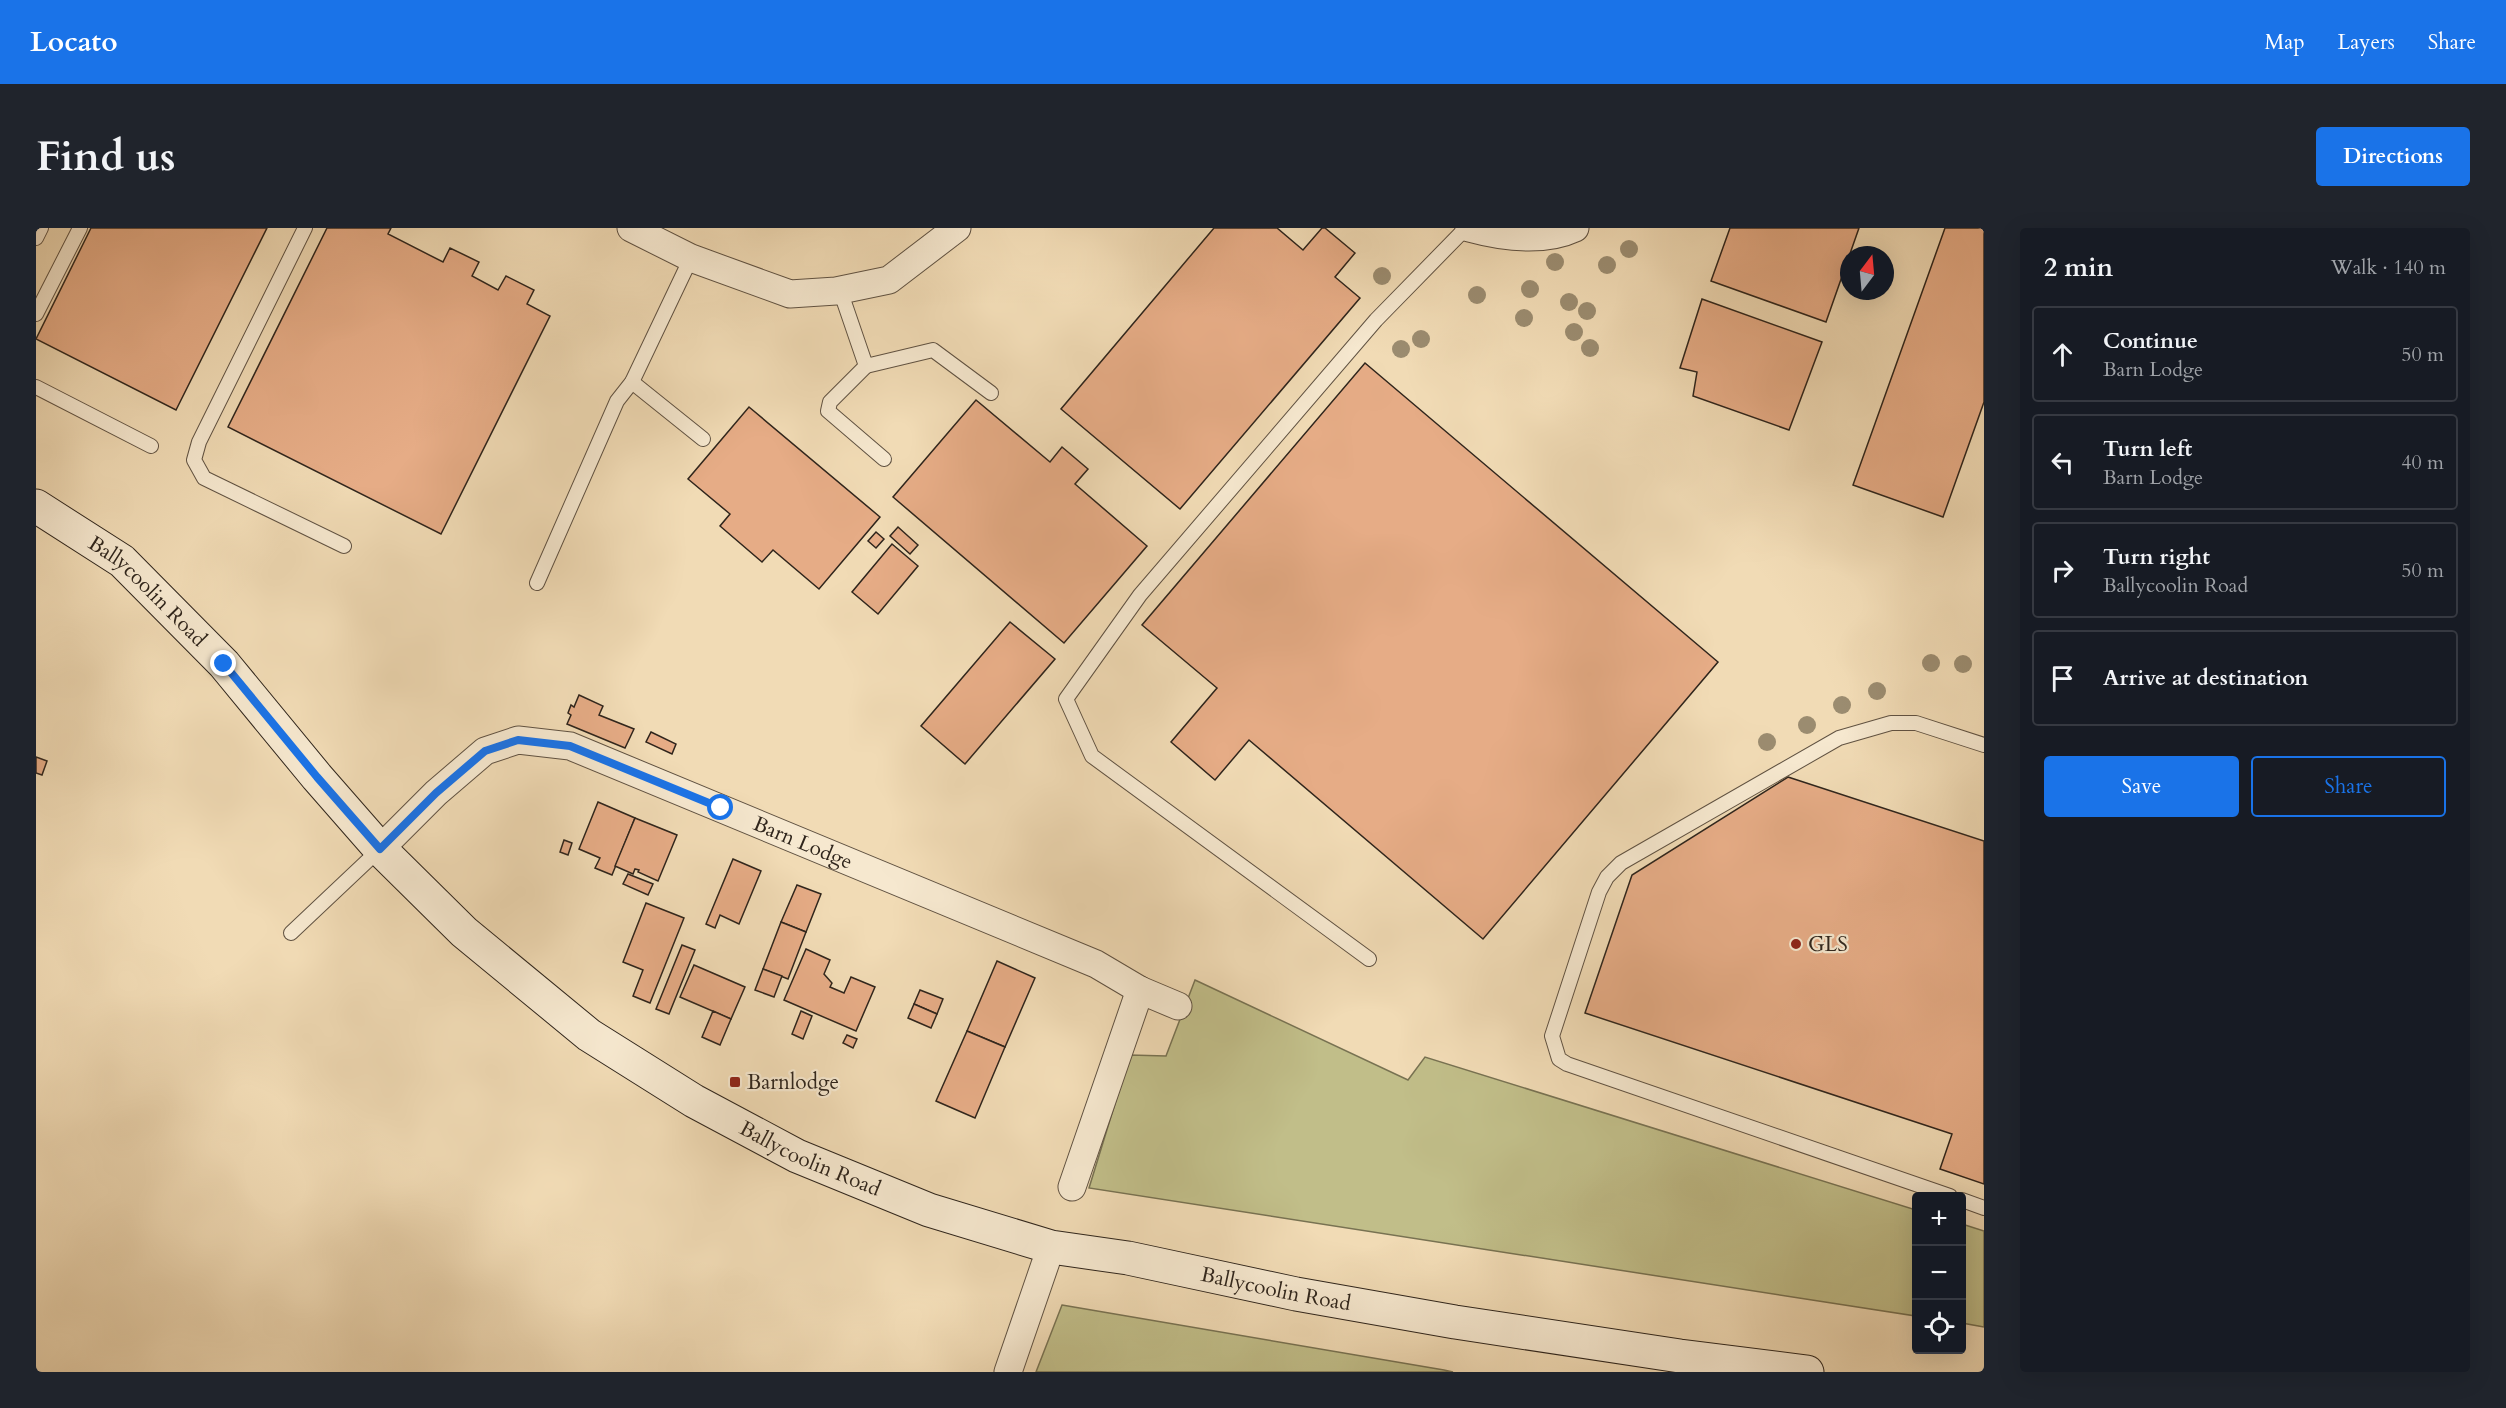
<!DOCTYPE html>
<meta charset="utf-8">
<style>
:root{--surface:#171b24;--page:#20242c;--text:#f1f3f6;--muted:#9ea1a6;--line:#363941;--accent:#1a73e8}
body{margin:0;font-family:Cardo,serif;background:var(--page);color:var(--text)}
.controls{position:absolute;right:18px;bottom:18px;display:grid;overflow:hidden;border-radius:6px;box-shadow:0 6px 24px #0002}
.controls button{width:54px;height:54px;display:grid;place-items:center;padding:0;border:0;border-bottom:2px solid var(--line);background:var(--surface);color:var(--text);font:30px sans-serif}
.compass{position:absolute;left:1804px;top:18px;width:54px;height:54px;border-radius:50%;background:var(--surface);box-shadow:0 6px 24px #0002;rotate:16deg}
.stop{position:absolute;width:18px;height:18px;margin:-14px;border:4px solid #1a73e8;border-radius:50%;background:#fff}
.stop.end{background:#1a73e8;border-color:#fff;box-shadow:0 2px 6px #0008}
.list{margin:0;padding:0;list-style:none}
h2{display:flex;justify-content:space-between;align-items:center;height:78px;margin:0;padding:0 24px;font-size:26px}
h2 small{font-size:20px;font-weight:400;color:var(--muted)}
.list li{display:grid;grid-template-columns:39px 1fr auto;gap:18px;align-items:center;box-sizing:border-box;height:96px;margin:0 12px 12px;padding:0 12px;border:2px solid var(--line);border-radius:6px}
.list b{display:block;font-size:22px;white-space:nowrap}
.list p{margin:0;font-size:20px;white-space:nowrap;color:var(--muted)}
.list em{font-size:20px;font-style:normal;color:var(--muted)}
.actions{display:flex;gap:12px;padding:18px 24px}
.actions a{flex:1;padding:14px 0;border:2px solid var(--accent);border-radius:6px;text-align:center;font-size:21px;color:var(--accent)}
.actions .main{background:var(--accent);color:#fff}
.icon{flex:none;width:33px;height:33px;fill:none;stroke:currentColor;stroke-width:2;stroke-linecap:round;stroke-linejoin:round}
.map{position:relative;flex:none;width:1948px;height:1144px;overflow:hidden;border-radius:6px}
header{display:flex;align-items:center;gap:36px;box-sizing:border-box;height:84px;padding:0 30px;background:var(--accent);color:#fff}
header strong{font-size:28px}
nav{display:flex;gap:33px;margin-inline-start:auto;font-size:21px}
.intro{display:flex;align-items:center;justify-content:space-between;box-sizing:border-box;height:144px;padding:0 36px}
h1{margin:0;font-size:42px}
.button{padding:15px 27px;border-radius:6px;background:var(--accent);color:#fff;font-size:21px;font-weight:700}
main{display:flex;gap:36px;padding:0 36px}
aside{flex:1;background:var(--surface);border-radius:6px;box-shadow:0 6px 24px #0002}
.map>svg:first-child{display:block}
</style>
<header>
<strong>Locato</strong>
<nav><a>Map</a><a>Layers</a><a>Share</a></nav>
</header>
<div class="intro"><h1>Find us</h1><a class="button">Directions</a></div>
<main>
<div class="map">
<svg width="1948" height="1144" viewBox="0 0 1948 1144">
<rect width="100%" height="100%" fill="#f1dbb5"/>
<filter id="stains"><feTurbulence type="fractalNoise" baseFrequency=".00333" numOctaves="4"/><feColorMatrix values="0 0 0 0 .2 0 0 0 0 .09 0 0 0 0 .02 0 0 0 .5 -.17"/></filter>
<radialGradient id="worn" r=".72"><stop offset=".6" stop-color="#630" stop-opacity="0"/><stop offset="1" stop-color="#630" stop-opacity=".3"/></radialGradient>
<g fill="#c1be89" stroke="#787252" stroke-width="1.5">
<polygon points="1159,752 1372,852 1389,829 1880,982 1880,1088 1053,960 1094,827 1130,828"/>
<polygon points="1926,996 1948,1003 1948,1099 1926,1095"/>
<polygon points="1026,1077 1408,1142 1417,1144 1000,1144"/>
</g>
<g fill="#e6ac86" stroke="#2f251c" stroke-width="1.5">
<polygon points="55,0 231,0 140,182 0,111"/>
<polygon points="291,0 355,0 352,6 407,34 414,20 443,34 436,48 462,62 470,48 498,62 491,76 514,88 405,306 192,199"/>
<polygon points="1178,0 1241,0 1267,22 1286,0 1289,0 1319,25 1299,49 1324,70 1144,281 1025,181"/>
<polygon points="1694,0 1823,0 1790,94 1675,53"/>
<polygon points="1909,0 1948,0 1948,174 1907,289 1817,257"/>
<polygon points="1666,71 1786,114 1753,202 1657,168 1661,144 1644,140"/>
<polygon points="1329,135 1682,434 1447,711 1213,512 1179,552 1135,514 1181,460 1106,397"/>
<polygon points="940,172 1014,234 1026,219 1052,241 1039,256 1111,318 1028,415 857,269"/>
<polygon points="713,179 844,289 783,361 737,322 726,334 684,298 694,286 652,251"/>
<polygon points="862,299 882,317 874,326 854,308"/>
<polygon points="840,304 848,311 840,320 832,313"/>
<polygon points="856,316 882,338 842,386 816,364"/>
<polygon points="974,394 1019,431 929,536 885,498"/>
<polygon points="543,467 567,478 563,487 598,501 589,520 531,496 535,487 532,485 535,477 538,479"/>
<polygon points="615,504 640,516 636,526 610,514"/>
<polygon points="0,529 11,533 6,547 0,545"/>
<polygon points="1752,549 1948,613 1948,956 1904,941 1916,906 1549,785 1596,647"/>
<polygon points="562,574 599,590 576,647 559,640 564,630 543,621"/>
<polygon points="599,590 641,607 622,653 602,644 603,642 599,641 597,646 579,638"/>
<polygon points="528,612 536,615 532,627 524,624"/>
<polygon points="697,631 725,643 703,696 684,687 679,700 670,696"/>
<polygon points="592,646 617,656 612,667 587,656"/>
<polygon points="761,657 785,666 770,704 745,694"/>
<polygon points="610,675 648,690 614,775 597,768 607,742 587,734"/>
<polygon points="745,694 770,704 752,751 727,741"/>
<polygon points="646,717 659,722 633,786 620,781"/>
<polygon points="770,721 794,732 788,746 796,755 794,759 808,765 815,749 839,759 820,803 748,772"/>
<polygon points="961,733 999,750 969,819 931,803"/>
<polygon points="658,737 709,759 695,791 644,769"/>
<polygon points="727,741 746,748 738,769 719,762"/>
<polygon points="884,762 907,771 901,786 878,776"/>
<polygon points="878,776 901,786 895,800 872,790"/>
<polygon points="677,783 695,791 684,817 666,809"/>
<polygon points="765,783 776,788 767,811 756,806"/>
<polygon points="931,803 969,819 939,890 900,873"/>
<polygon points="811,807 821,811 817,820 807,815"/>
</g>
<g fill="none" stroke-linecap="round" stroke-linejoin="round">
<g stroke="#605242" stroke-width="16">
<g id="lane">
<polyline points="269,0 163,214 158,232 168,250 308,318"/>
<polyline points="0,10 5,0"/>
<polyline points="804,62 830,138 897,122 955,165"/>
<polyline points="0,86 44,0"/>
<polyline points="830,138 794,174 792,183 848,231"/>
<polyline points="596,154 667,211"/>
<polyline points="0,159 115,218"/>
<polyline points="501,355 581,173 596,154 655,30"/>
<polyline points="255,705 344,621"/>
<polyline points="1333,731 1056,528 1030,471 1104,367 1340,92 1430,0"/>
<polyline points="1914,968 1531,836 1523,831 1516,808 1563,664 1571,649 1585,635 1803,510 1855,495 1880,495 1948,517"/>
<polyline points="1926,972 1948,980"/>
</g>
</g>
<g stroke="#605242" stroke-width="29">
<g id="street">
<polyline points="595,0 655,30 754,66 800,63 853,52 921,0"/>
<path d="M1433 0C1466 9 1507 15 1539 0"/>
<path id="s1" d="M344 621 400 565 449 523 482 512 534 518 1060 736 1104 762 1142 778"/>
<polyline points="1036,959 1104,762"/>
<polyline points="972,1144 1015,1019"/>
</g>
</g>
<g stroke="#2f251c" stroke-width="35">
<g id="secondary">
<path id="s2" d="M0 278 86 333 188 436 281 549 344 621 428 704 553 807 658 873 761 928 893 982 1015 1019 1092 1030 1260 1066 1419 1094 1644 1128 1771 1144"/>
</g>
</g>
<use href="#lane" stroke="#f6e8cf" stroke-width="14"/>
<use href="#street" stroke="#f6e8cf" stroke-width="27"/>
<use href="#secondary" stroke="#f6e8cf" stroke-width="33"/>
</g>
<g fill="#9b8c70">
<circle cx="1593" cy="21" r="9"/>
<circle cx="1519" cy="34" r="9"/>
<circle cx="1571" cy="37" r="9"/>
<circle cx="1346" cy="48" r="9"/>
<circle cx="1494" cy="61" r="9"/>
<circle cx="1441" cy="67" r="9"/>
<circle cx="1533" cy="74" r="9"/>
<circle cx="1551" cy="83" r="9"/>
<circle cx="1488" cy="90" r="9"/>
<circle cx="1538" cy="104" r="9"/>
<circle cx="1385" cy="111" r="9"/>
<circle cx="1554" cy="120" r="9"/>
<circle cx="1365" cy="121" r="9"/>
<circle cx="1895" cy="435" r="9"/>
<circle cx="1927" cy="436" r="9"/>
<circle cx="1841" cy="463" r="9"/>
<circle cx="1806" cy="477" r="9"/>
<circle cx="1771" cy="497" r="9"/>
<circle cx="1731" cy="514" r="9"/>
</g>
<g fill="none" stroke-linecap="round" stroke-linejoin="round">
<polyline stroke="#1a73e8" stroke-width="8" points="188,436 281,549 344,621 400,565 449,523 482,512 534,518 685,580"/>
</g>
<g fill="#8f2418" stroke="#f6e8cf" stroke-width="2">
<circle cx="1760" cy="716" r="6"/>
<rect x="693" y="848" width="12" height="12" rx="3"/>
</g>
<g text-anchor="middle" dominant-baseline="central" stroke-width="4.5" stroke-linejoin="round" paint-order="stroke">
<g font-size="21" fill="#2f251c" stroke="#f6e8cf">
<text stroke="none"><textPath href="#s2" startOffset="141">Ballycoolin Road</textPath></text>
<text stroke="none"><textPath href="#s1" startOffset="483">Barn Lodge</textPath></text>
<text stroke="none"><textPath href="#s2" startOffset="1023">Ballycoolin Road</textPath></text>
<text stroke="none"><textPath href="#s2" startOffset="1509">Ballycoolin Road</textPath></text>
</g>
<g font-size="21" fill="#2f251c" stroke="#f6e8cf" text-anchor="start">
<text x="1772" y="716">GLS</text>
<text x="711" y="854">Barnlodge</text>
</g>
</g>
<rect width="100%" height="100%" filter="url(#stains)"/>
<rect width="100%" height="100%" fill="url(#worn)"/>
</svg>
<div class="controls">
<button>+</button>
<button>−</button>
<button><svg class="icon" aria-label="locate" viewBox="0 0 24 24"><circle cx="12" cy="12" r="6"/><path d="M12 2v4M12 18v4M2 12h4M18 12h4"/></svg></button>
</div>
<svg class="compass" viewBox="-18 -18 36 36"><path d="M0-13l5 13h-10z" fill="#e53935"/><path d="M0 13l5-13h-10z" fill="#9ea1a6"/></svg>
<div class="stop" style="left:685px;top:580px"></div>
<div class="stop end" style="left:188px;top:436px"></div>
</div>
<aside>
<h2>2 min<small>Walk · 140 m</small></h2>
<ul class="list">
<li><svg class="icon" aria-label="ahead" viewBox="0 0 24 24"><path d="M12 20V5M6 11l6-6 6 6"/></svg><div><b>Continue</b><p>Barn Lodge</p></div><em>50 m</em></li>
<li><svg class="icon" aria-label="left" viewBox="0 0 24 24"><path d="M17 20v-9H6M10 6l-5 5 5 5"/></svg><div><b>Turn left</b><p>Barn Lodge</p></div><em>40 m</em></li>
<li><svg class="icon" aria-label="right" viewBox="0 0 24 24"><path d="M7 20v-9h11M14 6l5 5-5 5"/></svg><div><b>Turn right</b><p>Ballycoolin Road</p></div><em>50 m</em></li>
<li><svg class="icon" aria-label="arrive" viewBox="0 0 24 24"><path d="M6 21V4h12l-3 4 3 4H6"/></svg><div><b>Arrive at destination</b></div></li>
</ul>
<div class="actions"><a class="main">Save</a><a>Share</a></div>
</aside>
</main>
